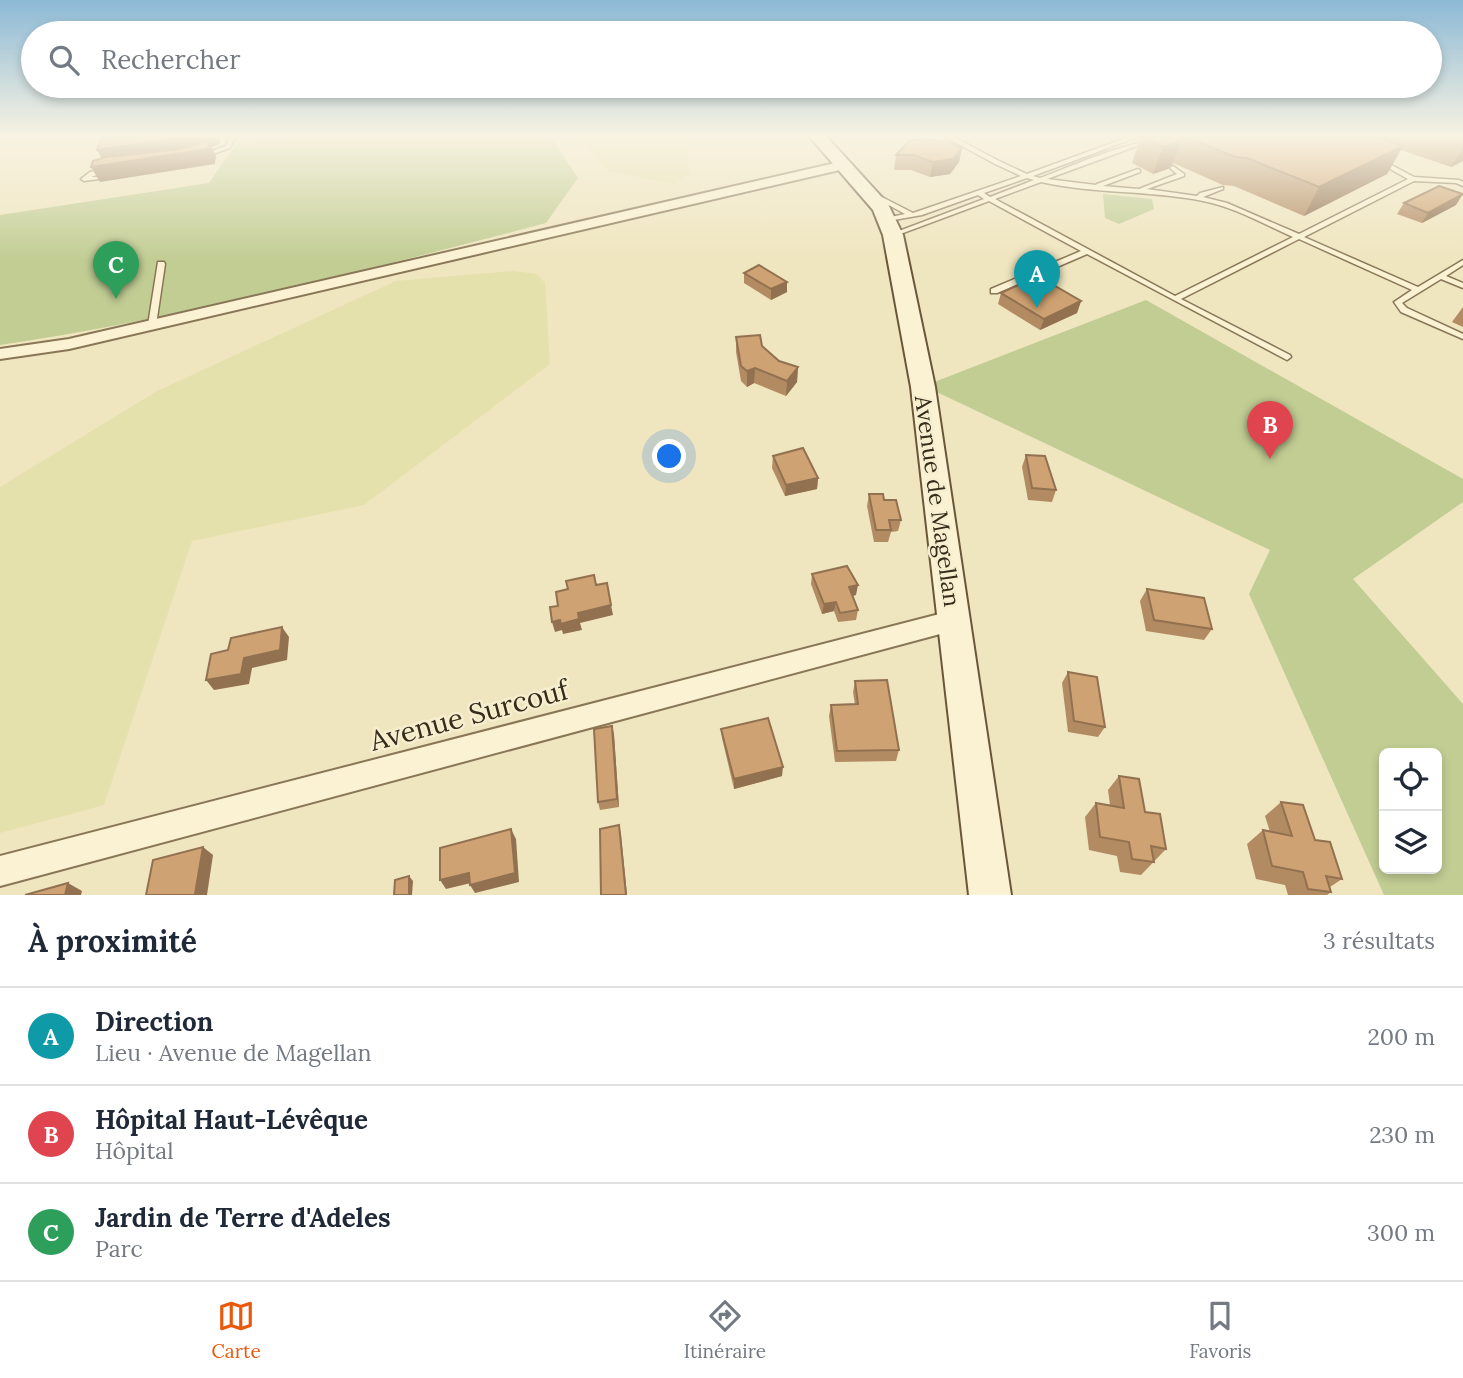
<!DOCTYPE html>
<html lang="fr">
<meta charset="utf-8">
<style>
:root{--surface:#fff;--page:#f2f2f3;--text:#1f2937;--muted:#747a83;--line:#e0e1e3;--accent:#ea580c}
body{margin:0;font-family:Lora,serif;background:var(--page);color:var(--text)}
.controls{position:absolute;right:21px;bottom:21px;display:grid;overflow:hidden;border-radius:10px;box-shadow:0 4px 10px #0003}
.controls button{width:63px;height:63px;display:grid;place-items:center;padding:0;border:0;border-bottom:2px solid var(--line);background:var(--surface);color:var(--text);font:35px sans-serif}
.you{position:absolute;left:670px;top:457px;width:24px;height:24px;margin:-18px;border:5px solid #fff;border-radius:50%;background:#1a73e8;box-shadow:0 0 0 10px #1a73e833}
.badge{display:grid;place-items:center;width:46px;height:46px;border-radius:50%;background:var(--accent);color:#fff;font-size:23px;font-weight:700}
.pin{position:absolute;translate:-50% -58px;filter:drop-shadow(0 2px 4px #0008)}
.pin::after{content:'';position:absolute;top:37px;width:24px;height:21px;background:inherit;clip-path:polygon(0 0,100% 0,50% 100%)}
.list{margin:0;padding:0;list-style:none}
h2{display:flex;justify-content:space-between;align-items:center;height:91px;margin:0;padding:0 28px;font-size:30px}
h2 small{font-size:23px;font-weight:400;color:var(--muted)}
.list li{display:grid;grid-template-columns:46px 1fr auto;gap:21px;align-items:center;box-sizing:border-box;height:98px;padding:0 28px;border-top:2px solid var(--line)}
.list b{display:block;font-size:26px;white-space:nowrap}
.list p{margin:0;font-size:23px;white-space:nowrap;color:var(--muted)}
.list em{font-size:23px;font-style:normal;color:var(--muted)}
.icon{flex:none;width:38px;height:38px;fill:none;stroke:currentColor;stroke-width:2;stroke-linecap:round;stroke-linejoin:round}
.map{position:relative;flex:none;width:1463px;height:895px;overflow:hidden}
.search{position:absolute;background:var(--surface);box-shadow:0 4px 10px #0003;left:21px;right:21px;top:21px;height:77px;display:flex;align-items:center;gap:18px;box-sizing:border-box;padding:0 24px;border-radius:38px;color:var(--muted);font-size:26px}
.sheet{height:385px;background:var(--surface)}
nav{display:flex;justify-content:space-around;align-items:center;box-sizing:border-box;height:98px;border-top:2px solid var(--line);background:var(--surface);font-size:19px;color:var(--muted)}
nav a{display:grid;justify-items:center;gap:4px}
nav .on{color:var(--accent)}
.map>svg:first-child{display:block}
</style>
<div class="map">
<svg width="1463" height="895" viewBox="0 0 1463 895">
<rect width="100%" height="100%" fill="#efe5bf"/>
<g fill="#e5e1ac">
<polygon points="575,136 686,136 690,173 674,184 610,172"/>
<polygon points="513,271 537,274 545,283 550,364 364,505 192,541 104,805 0,833 0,487 157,391 396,281"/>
</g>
<g fill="#c1cd93" fill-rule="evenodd">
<path d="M304 136H550L578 178 546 223C366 270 184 318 0 345V215L209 183 236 144Z"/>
<polygon points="1103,194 1152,199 1154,209 1119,224 1105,218"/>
<path d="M1146 300 1463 479V502L1353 579 1463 704V895H1384L1249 594 1270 550 924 386ZM1384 753H1437V869H1384Z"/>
</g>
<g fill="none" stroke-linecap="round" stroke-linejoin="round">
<g stroke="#887657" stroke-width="3">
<g id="lane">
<polygon points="230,136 236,136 230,148 204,157 201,155 226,146"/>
<path d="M944 136H952L999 161 1027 174 1131 136H1140L1033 176 1040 178C1062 170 1138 137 1155 142L1154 143 1137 146 1047 179 1096 185 1097 184 1138 169 1140 170V172L1103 186 1139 189 1177 174 1170 168 1173 166 1184 174V176L1147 189 1197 196 1200 193 1223 187V189L1203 197 1227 203 1299 234 1408 179 1378 162V160H1382L1414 177 1459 180 1463 182V186L1456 183 1414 181 1304 237 1418 287 1463 260V265L1446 276 1463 283V288L1441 279 1402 303 1407 308 1463 334V339L1401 312 1394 302 1412 290 1299 239 1181 299 1290 355 1291 357 1287 360 1087 254 997 293H991V289L1081 251 989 201 895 236H891V234L984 199 978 195 922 215 888 221 885 219 886 218 905 214 874 197V195H878L913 213 1021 176 995 164ZM1027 178 1034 180 990 197 984 193ZM1041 182C1094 194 1149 190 1203 201 1234 207 1264 224 1293 237L1175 296 995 199Z"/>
<polygon points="106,168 108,169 108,171 91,177 99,177 99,179 84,181 81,179 90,172"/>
<polygon points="158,262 164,262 165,264 156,325 152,327 148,325"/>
</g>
</g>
<g stroke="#887657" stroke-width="4">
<g id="street">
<polygon points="844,161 850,165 848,168 69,349 0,359 0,349 69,339"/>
<polygon points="955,610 963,613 967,620 963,627 955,630 0,886 0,856"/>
</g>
</g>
<g stroke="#6a573a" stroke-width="4">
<polygon id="secondary" points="809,136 826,136 888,204 903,235 935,387 1011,895 969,895 911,387 883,235 873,210"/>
</g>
<use href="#lane" fill="#faf2d2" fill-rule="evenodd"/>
<use href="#street" fill="#faf2d2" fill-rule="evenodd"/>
<use href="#secondary" fill="#faf2d2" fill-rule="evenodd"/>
</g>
<g fill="#b28b63">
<polygon points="1141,136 1463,136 1463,161 1451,167 1401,150 1387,174 1304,216 1234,186 1223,185 1173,163 1168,169 1153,174 1132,163"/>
<polygon points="962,148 959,162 950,174 930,177 911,170 894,170 896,155"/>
<polygon points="1404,203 1456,205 1422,223 1397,214"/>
<polygon points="744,273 787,292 771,300 744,283"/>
<polygon points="1001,293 1081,301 1077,313 1040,330 998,304"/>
<polygon points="1463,307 1463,327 1452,322"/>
<polygon points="736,337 762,346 779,361 798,367 797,382 786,396 754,383 747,387 741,381 736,352"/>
<polygon points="1026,455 1056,490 1052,502 1028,500 1022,467"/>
<polygon points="773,456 818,478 817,489 785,496 772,468"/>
<polygon points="869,494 884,500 901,520 898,531 891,532 888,542 874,542 867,506"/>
<polygon points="812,574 856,595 852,596 858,610 856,620 838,622 834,611 822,614 811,584"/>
<polygon points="1147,589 1212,629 1204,640 1146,631 1140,601"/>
<polygon points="1068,672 1105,727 1098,737 1068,732 1062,683"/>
<polygon points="855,681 899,750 896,761 835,762 829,716 831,705 855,705 853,692"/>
<polygon points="612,726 614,735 619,807 600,810 598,802"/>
<polygon points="721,729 782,776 734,789 722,738"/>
<polygon points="1119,776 1166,849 1141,875 1120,872 1117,856 1089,850 1085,817 1096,803 1110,805 1108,790"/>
<polygon points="1281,802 1315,840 1342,879 1330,887 1331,892 1327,895 1288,895 1285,885 1256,879 1247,844 1263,830 1270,832 1265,816"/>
</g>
<g fill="#917150">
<polygon points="190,136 221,136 220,144 212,147 216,156 215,164 100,182 91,167 105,164 97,150"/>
<polygon points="1184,136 1173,163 1168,169 1153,174 1163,147"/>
<polygon points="1380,136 1388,136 1384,144 1363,165"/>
<polygon points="1403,146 1387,174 1304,216 1319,187"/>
<polygon points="962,148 959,162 950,174 930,177 933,162"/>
<polygon points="1463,148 1463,161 1451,167"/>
<polygon points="1463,194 1456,205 1422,223 1428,213"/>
<polygon points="787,282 787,292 771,300 771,289"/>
<polygon points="1081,301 1077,313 1040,330 1044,319"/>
<polygon points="798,367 797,382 786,396 787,381"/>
<polygon points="755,368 754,383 747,387 747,371"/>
<polygon points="818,478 817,489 785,496 786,485"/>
<polygon points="858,585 856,595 847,597 849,587"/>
<polygon points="836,602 834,611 822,614 824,604"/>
<polygon points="611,605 613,615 580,623 582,630 563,634 562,630 555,632 552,622 578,613"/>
<polygon points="282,627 289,637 287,660 252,668 249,684 214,690 206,680 244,658"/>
<polygon points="612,726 614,735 619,807 617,799"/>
<polygon points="783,767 782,776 734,789 734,779"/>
<polygon points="619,825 621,834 627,895 626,895"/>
<polygon points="511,829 516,839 519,882 475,893 470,885"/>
<polygon points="203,847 213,855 207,895 197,895 195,894"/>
<polygon points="469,873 475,882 446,889 440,880"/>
<polygon points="409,876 413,881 412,895 409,895"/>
<polygon points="68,883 82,891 81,895 65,895"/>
</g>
<g fill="#cfa273" stroke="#917150" stroke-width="2">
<polygon points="102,136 190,136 97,150"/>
<polygon points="1142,136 1380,136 1378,138 1403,146 1319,187 1247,158 1235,157 1184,136 1178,142 1163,147"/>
<polygon points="921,139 949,142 962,148 953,159 933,162 914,155 896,155 909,141"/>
<polygon points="209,141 208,149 91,167 93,161 106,157 179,149"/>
<polygon points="1439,186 1463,194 1428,213 1404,203"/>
<polygon points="759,265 787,282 771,289 744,273"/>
<polygon points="1038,276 1081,301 1044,319 1001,293"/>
<polygon points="760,335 762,346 779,361 798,367 787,381 755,368 747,371 741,366 736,337"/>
<polygon points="803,448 818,478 786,485 773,456"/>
<polygon points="1026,455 1045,456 1056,490 1032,488"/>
<polygon points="869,494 883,494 884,500 896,500 901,520 889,520 891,530 876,530"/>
<polygon points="847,566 858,585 849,587 858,610 840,613 836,602 824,604 812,574"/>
<polygon points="594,575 596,585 607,583 611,605 578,613 579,619 561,624 560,620 552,622 550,607 558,606 556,592 568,589 566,581"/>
<polygon points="1147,589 1204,598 1212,629 1154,620"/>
<polygon points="282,627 280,650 244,658 241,674 206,680 211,654 228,650 231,638"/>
<polygon points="1068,672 1097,677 1105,727 1074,721"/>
<polygon points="887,680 899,750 837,751 831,705 858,704 855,681"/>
<polygon points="768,718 783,767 734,779 721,729"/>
<polygon points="612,726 617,799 598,802 594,729"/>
<polygon points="1119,776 1139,779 1145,812 1160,814 1166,849 1151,846 1154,862 1132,859 1129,842 1100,837 1096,803 1124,808"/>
<polygon points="1281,802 1303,805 1315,840 1330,842 1342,879 1326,876 1331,892 1308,889 1303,872 1272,866 1263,830 1292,836"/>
<polygon points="619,825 626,895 601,895 600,829"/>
<polygon points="511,829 515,873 470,885 469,873 440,880 440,848"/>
<polygon points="203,847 195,894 200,892 200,895 146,895 153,860"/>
<polygon points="409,876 409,895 394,895 395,880"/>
<polygon points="68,883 65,895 25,895"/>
</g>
<linearGradient id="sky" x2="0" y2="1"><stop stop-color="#8cb9d6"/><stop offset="0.52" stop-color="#f8f3e2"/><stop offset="1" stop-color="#f8f3e2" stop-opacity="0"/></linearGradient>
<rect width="1463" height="261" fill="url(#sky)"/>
<g text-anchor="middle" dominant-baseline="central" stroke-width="5" stroke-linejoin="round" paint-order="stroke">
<g font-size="23" fill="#372c1c" stroke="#f6efcf">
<text transform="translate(938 501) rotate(82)">Avenue de Magellan</text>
</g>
<g font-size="28" fill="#372c1c" stroke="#f6efcf">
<text transform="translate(469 715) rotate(-15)">Avenue Surcouf</text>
</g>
</g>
</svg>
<div class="controls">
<button><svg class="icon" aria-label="locate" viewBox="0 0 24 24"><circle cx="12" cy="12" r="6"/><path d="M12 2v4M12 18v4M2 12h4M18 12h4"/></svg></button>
<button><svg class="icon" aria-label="layers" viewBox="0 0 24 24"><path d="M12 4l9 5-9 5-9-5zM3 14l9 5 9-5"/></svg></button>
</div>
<div class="you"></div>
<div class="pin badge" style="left:1037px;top:308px;background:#0f9aa8">A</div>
<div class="pin badge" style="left:1270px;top:459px;background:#e0444e">B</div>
<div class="pin badge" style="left:116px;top:299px;background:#2e9e5b">C</div>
<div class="search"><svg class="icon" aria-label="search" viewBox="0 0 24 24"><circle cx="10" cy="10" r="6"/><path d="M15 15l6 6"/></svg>Rechercher</div>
</div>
<section class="sheet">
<h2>À proximité<small>3 résultats</small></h2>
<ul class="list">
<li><span class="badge" style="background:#0f9aa8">A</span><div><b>Direction</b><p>Lieu · Avenue de Magellan</p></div><em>200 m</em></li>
<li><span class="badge" style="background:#e0444e">B</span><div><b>Hôpital Haut-Lévêque</b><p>Hôpital</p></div><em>230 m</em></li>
<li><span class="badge" style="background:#2e9e5b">C</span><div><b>Jardin de Terre d'Adeles</b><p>Parc</p></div><em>300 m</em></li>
</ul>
</section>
<nav>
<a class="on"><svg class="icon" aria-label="map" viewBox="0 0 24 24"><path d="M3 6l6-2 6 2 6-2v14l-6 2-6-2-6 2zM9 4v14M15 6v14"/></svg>Carte</a>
<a><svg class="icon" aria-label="directions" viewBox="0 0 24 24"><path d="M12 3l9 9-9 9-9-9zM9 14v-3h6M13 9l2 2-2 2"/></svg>Itinéraire</a>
<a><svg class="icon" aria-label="saved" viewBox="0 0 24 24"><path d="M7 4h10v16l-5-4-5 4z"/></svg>Favoris</a>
</nav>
